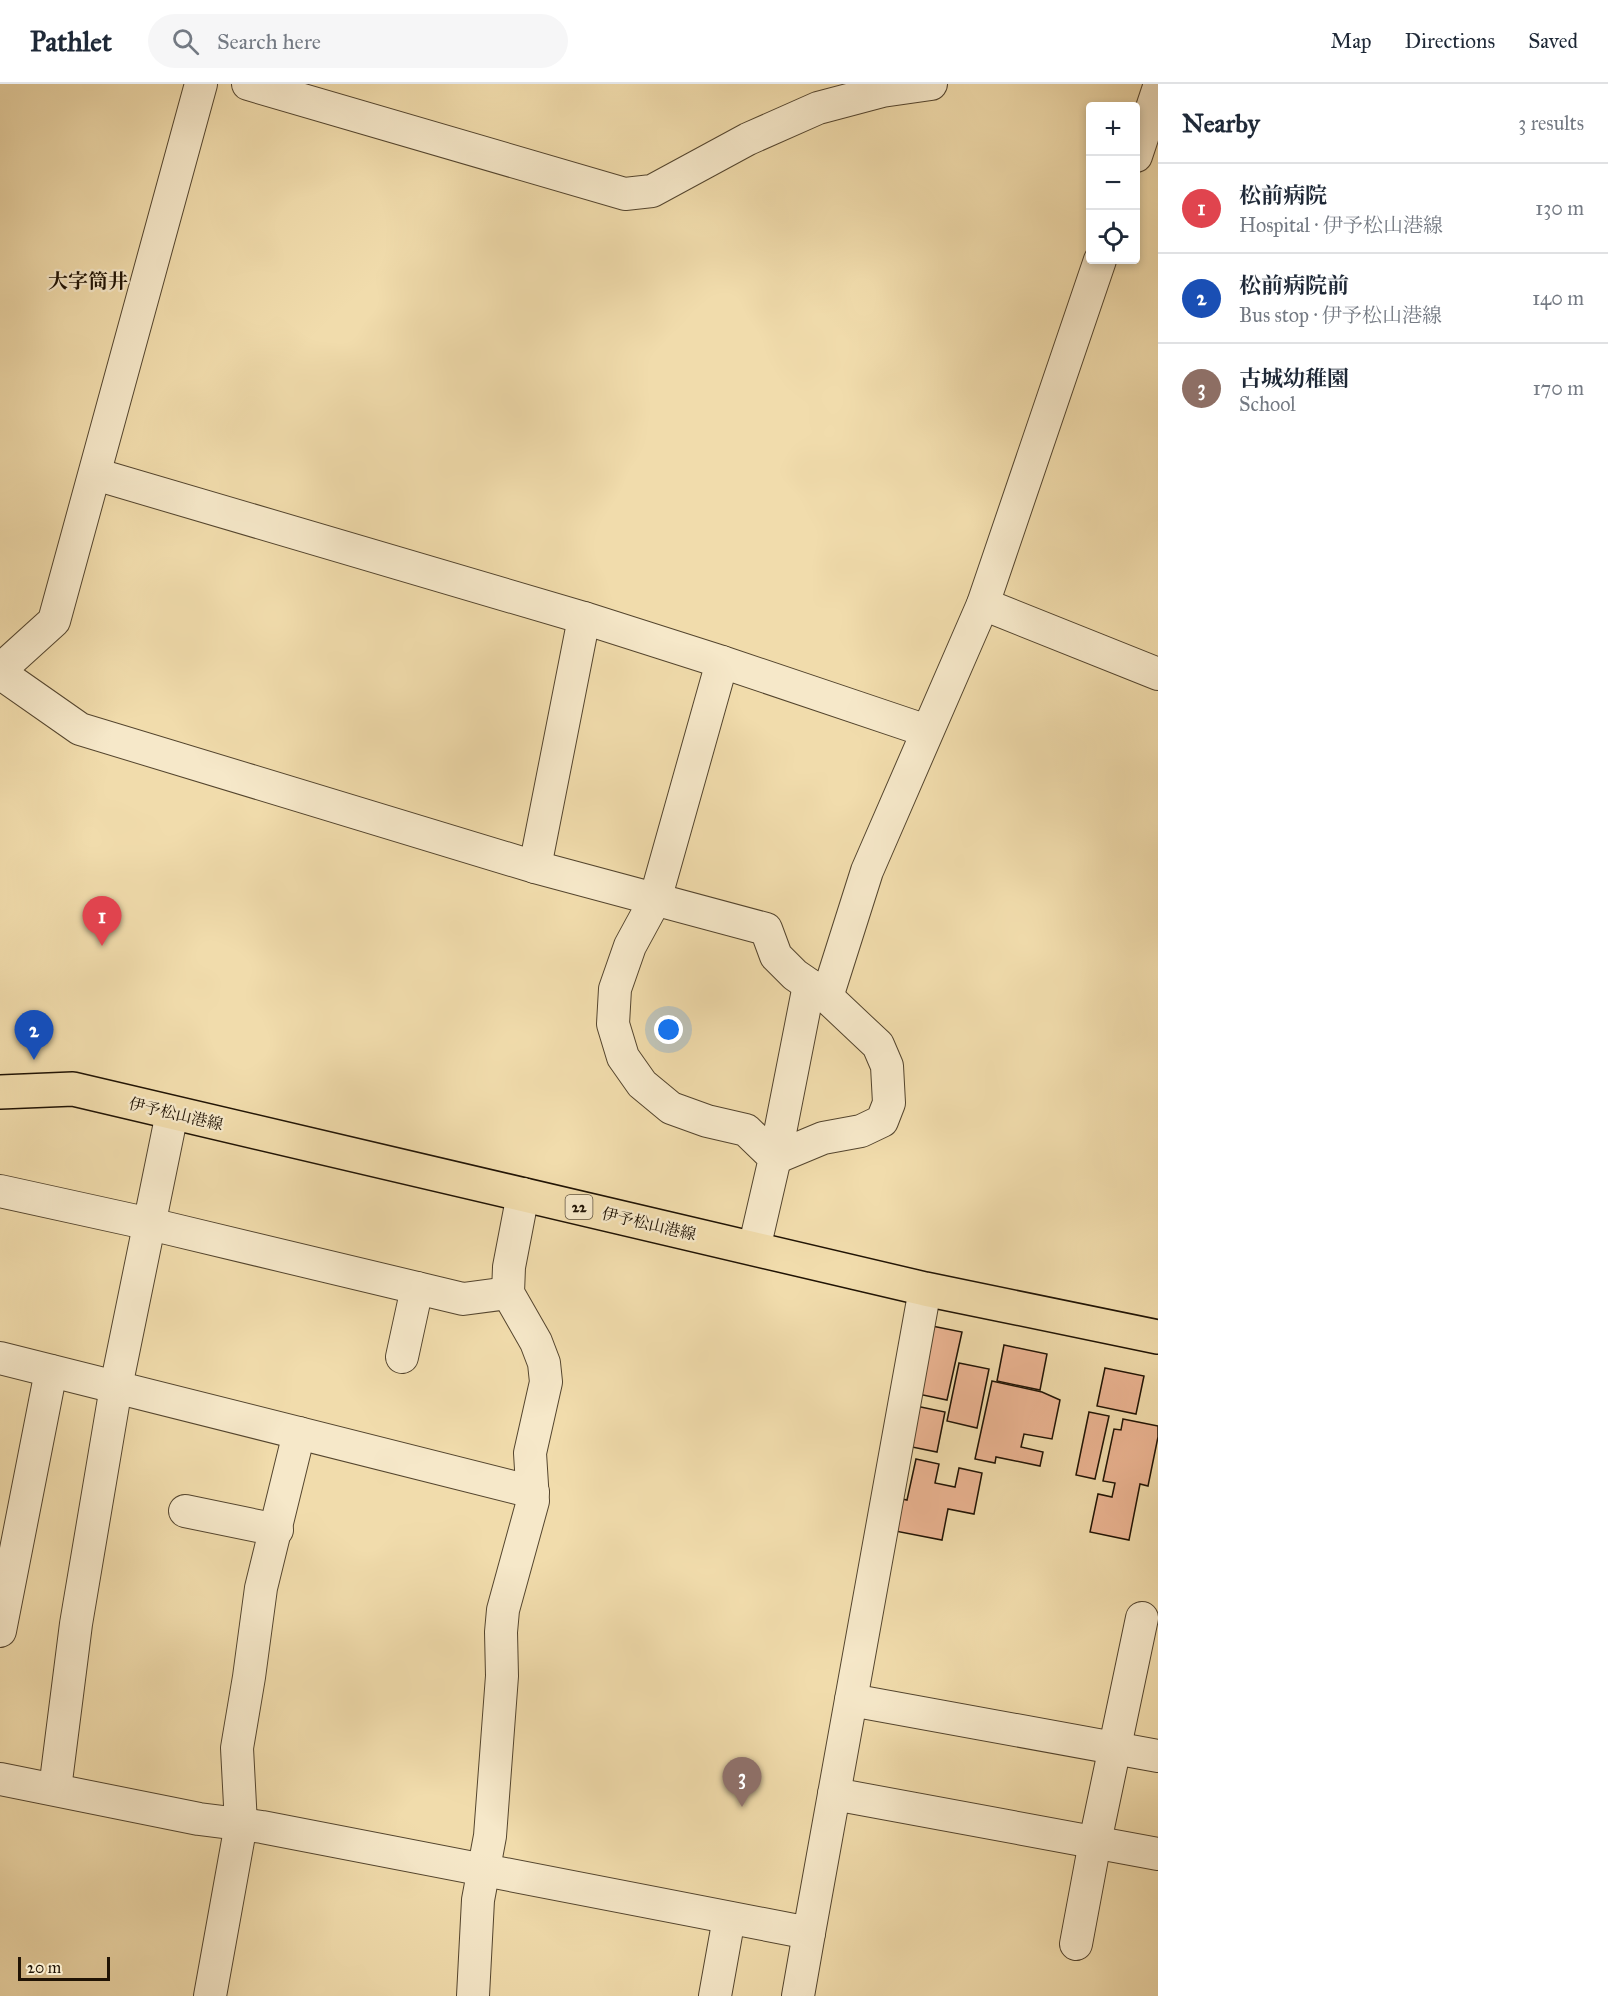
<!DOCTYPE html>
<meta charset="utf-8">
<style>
:root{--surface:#fff;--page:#f6f6f7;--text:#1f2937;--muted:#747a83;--line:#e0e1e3;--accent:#8f2418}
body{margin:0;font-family:"IM FELL Great Primer","Noto Serif JP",serif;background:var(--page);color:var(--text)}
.controls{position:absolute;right:18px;top:18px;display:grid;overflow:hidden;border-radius:6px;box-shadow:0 3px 9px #0003}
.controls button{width:54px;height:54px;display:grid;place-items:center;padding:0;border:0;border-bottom:2px solid var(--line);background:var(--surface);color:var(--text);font:30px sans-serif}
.scale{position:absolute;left:18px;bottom:15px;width:92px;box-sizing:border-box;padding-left:6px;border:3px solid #201304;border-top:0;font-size:16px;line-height:21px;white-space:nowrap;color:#201304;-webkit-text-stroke:4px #f6e8c9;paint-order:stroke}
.you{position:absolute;left:669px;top:946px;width:21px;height:21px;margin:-15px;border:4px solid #fff;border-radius:50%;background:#1a73e8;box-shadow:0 0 0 9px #1a73e833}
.badge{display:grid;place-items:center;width:39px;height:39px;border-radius:50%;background:var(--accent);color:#fff;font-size:20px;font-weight:700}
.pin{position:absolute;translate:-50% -50px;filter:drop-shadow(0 2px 3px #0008)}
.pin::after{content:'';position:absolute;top:32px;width:21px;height:18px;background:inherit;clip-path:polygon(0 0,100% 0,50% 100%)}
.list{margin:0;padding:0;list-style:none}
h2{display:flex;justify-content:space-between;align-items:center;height:78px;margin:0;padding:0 24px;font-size:26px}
h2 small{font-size:20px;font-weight:400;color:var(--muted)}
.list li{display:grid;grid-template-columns:39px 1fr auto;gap:18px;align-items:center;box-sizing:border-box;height:90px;padding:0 24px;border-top:2px solid var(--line)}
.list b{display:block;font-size:22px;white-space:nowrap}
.list p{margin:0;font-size:20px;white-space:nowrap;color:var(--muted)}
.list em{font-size:20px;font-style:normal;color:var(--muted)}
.icon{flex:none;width:33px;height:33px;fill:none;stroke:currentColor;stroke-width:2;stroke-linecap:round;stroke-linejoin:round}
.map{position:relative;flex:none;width:1158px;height:1912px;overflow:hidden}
header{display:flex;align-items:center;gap:36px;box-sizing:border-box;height:84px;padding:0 30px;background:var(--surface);border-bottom:2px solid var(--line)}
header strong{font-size:28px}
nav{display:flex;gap:33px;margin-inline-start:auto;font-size:21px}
.search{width:420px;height:54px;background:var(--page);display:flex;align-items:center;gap:15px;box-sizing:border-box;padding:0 21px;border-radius:33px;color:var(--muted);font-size:22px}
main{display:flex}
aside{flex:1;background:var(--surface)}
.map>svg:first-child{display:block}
</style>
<header>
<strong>Pathlet</strong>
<div class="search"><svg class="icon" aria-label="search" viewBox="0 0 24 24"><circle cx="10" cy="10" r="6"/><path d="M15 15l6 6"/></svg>Search here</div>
<nav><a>Map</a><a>Directions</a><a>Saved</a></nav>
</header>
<main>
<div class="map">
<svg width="1158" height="1912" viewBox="0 0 1158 1912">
<rect width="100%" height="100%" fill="#f1dcac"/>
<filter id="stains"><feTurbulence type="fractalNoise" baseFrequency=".00333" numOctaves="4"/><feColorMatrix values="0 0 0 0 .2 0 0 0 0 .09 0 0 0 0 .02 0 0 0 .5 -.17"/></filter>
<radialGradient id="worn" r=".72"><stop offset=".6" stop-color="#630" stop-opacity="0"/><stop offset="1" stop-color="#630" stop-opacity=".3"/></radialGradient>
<g fill="#ebb492" stroke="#201304" stroke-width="1.5">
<polygon points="932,1242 962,1248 947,1316 918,1310"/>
<polygon points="1004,1261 1047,1270 1040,1306 997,1297"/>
<polygon points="959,1279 989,1285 977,1344 947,1337"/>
<polygon points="1105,1284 1144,1292 1136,1330 1097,1322"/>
<polygon points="992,1297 1042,1308 1060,1316 1052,1355 1024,1350 1021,1363 1043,1368 1040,1382 996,1373 995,1379 975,1375"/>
<polygon points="916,1322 945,1328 937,1368 907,1362"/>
<polygon points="1089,1328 1109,1332 1095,1395 1076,1391"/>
<polygon points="1123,1335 1158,1342 1158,1353 1148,1402 1140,1400 1129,1456 1090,1448 1098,1410 1112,1413 1115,1399 1103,1397 1114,1345 1121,1346"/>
<polygon points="916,1375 939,1380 935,1399 955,1403 959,1384 982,1389 974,1430 948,1425 942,1456 895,1447 902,1415 907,1416"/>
</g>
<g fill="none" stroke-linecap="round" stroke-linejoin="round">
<g stroke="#54452e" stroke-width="34">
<g id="minor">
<polyline points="248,0 625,110 652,107 748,55 818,24 882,7 931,0"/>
<polyline points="1136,72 1158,6"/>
<polyline points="95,390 584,534 535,783"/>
<polyline points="983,520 1158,590"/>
<polyline points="584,534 722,578 927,647"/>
<polyline points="722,578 655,816 630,862 615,905 613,940 623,973 642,1000 671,1024 707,1037 746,1046 775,1074 754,1165"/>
<polyline points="0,586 54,537 201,0"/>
<polyline points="0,589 80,645 535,783 766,845 776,872 795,891 827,913 867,787 983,520 1100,176"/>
<polyline points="809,901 775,1074 823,1054 861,1047 882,1037 889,1019 887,982 878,961 827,913"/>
<polyline points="0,1107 150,1140 463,1215 508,1209"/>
<polyline points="402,1273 417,1204"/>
<polyline points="0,1274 533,1408"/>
<polyline points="185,1427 277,1446"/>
<polyline points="0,1547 51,1287"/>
<polyline points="851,1616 1158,1672"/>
<polyline points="0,1695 199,1735 262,1743 809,1849 925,1205"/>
<polyline points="55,1705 76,1540 116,1303 172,1029"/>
<polyline points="834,1710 1158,1770"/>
<polyline points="1076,1860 1095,1758 1142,1534"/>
<polyline points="210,1912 241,1740 237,1664 249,1593 261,1504 299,1349"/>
<polyline points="473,1912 478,1816 490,1752 502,1592 501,1548 503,1526 533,1417 530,1369 546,1298 544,1279 536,1258 508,1209 509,1183 523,1110"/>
<polyline points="715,1912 729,1834"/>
<polyline points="798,1912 809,1849"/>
</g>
</g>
<g stroke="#201304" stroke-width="36">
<polyline id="major" points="0,1008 73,1005 925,1205 1158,1253"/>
</g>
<use href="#minor" stroke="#f6e8c9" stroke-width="32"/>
<use href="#major" stroke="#f1dcac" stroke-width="33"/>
</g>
<g text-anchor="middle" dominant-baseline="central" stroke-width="4.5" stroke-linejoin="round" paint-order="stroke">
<rect fill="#f6e8c9" stroke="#60533f" stroke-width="1.5" x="565.5" y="1111" width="27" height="24" rx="4.5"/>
<g font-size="15" font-weight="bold" fill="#201304">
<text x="579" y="1123">22</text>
</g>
<g font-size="16" fill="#201304" stroke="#f6e8c9">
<text transform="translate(176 1030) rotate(13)">伊予松山港線</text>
<text transform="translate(649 1140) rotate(13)">伊予松山港線</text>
</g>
<g font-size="20" font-weight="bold" fill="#201304" stroke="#f6e8c9">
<text x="88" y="197">大字筒井</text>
</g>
</g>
<rect width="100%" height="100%" filter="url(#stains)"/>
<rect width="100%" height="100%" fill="url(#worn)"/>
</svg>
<div class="controls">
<button>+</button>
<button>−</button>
<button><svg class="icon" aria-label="locate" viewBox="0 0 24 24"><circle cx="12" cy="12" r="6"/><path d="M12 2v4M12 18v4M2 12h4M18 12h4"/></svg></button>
</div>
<div class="scale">20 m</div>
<div class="you"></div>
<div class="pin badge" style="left:102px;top:862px;background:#e0444e">1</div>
<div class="pin badge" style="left:34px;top:976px;background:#1a4fb4">2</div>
<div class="pin badge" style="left:742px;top:1723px;background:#8d6e63">3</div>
</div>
<aside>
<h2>Nearby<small>3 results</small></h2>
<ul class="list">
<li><span class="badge" style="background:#e0444e">1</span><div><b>松前病院</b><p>Hospital · 伊予松山港線</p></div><em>130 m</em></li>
<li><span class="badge" style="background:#1a4fb4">2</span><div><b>松前病院前</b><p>Bus stop · 伊予松山港線</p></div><em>140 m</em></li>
<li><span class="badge" style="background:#8d6e63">3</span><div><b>古城幼稚園</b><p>School</p></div><em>170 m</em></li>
</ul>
</aside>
</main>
